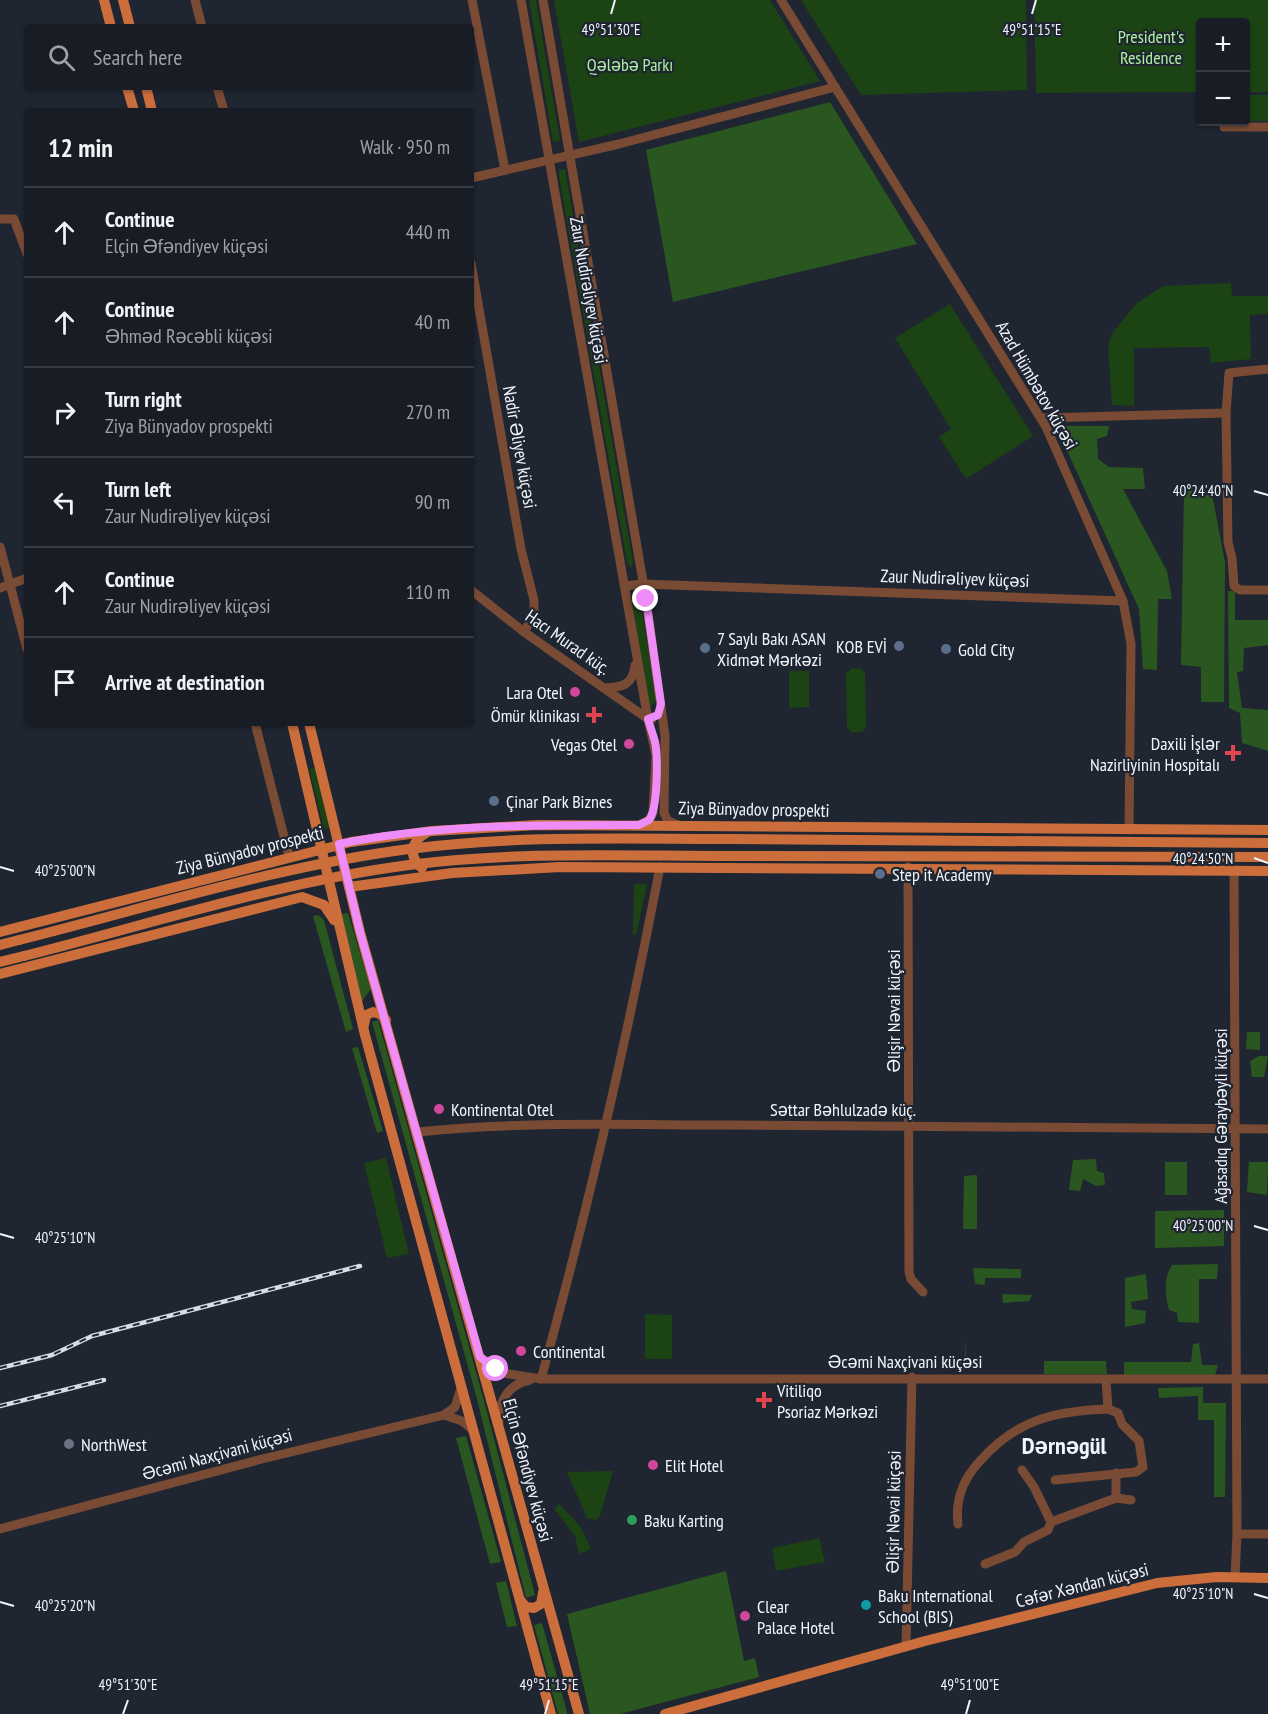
<!DOCTYPE html>
<meta charset="utf-8">
<style>
:root{--surface:#171c25;--page:#20252d;--text:#f1f3f6;--muted:#9ea1a7;--line:#363a42}
body{margin:0;font-family:"PT Sans Narrow",sans-serif;background:var(--page);color:var(--text)}
.controls{position:absolute;right:18px;top:18px;display:grid;overflow:hidden;border-radius:6px;box-shadow:0 2px 4px #0004}
.controls button{width:54px;height:54px;display:grid;place-items:center;padding:0;border:0;border-bottom:2px solid var(--line);background:var(--surface);color:var(--text);font:30px sans-serif}
.stop{position:absolute;width:18px;height:18px;margin:-14px;border:4px solid #ee8cf8;border-radius:50%;background:#fff}
.stop.end{background:#ee8cf8;border-color:#fff;box-shadow:0 2px 6px #0008}
.list{margin:0;padding:0;list-style:none}
h2{display:flex;justify-content:space-between;align-items:center;height:78px;margin:0;padding:0 24px;font-size:26px}
h2 small{font-size:20px;font-weight:400;color:var(--muted)}
.list li{display:grid;grid-template-columns:39px 1fr auto;gap:18px;align-items:center;box-sizing:border-box;height:90px;padding:0 24px;border-top:2px solid var(--line)}
.list b{display:block;font-size:22px;white-space:nowrap}
.list p{margin:0;font-size:20px;white-space:nowrap;color:var(--muted)}
.list em{font-size:20px;font-style:normal;color:var(--muted)}
.icon{flex:none;width:33px;height:33px;fill:none;stroke:currentColor;stroke-width:2;stroke-linecap:round;stroke-linejoin:round}
.map{position:relative;flex:none;width:1268px;height:1714px;overflow:hidden}
.search{position:absolute;background:var(--surface);box-shadow:0 2px 4px #0004;left:24px;top:24px;width:450px;height:66px;display:flex;align-items:center;gap:15px;box-sizing:border-box;padding:0 21px;border-radius:6px;color:var(--muted);font-size:22px}
.panel{position:absolute;background:var(--surface);box-shadow:0 2px 4px #0004;left:24px;top:108px;width:450px;height:618px;border-radius:6px}
.map>svg:first-child{display:block}
</style>
<div class="map">
<svg width="1268" height="1714" viewBox="0 0 1268 1714">
<rect width="100%" height="100%" fill="#1f2531"/>
<g fill="#1c4314">
<polygon points="529,0 536,0 560,141 553,142"/>
<polygon points="554,0 770,0 820,81 579,142"/>
<polygon points="801,0 1026,0 1027,90 861,95"/>
<polygon points="1034,0 1268,0 1268,92 1246,92 1246,22 1200,22 1200,92 1036,93"/>
<rect x="1246" y="95" width="22" height="26"/>
<polygon points="565,169 633,562 631,568 627,563 558,170"/>
<polygon points="1231,283 1232,296 1268,296 1268,314 1250,315 1251,359 1211,363 1209,347 1134,348 1134,406 1112,405 1108,346 1113,332 1137,303 1163,286"/>
<polygon points="950,304 1033,436 966,479 939,437 951,429 895,338"/>
<polygon points="635,593 640,598 656,700 649,709 632,600"/>
<polygon points="852,668 861,669 865,673 866,727 862,732 851,732 847,727 846,674"/>
<polygon points="789,671 809,671 809,707 789,708"/>
<polygon points="315,768 329,828 324,829 309,769"/>
<polygon points="634,884 647,884 636,935 633,934"/>
<polygon points="386,1158 409,1254 387,1258 364,1163"/>
<polygon points="645,1314 672,1315 672,1359 645,1359"/>
<polygon points="613,1471 600,1516 596,1520 587,1518 567,1472"/>
<polygon points="559,1504 580,1526 591,1549 579,1554 575,1536 554,1509"/>
<polygon points="819,1538 825,1562 776,1571 772,1548"/>
</g>
<g fill="#2a5720">
<polygon points="830,102 917,244 673,302 646,150"/>
<polygon points="1065,426 1109,426 1107,436 1097,439 1098,459 1109,467 1143,468 1145,489 1123,489 1167,571 1172,599 1158,599 1157,670 1143,669 1139,609 1060,435"/>
<polygon points="1211,489 1225,562 1224,702 1201,702 1201,667 1181,665 1184,491"/>
<polygon points="1228,591 1235,591 1235,620 1268,620 1268,645 1244,648 1243,671 1237,672 1242,708 1268,710 1268,751 1242,743 1240,713 1229,708"/>
<polygon points="348,913 371,989 362,1001 342,914"/>
<polygon points="318,915 324,920 353,1029 346,1032 313,916"/>
<polygon points="378,1020 483,1397 535,1595 526,1598 477,1399 372,1022"/>
<polygon points="1247,1032 1260,1032 1260,1050 1246,1049"/>
<polygon points="358,1047 383,1131 377,1133 352,1048"/>
<polygon points="1259,1056 1268,1056 1264,1077 1252,1077 1250,1061"/>
<polygon points="1096,1159 1097,1171 1104,1173 1105,1185 1096,1186 1083,1179 1080,1191 1069,1190 1073,1160"/>
<rect x="1165" y="1162" width="22" height="33"/>
<polygon points="1249,1162 1268,1162 1267,1195 1247,1192"/>
<polygon points="977,1175 977,1229 963,1229 964,1176"/>
<polygon points="1224,1210 1224,1246 1155,1248 1155,1211"/>
<path d="M1218 1264 1217 1279H1199V1323L1178 1322 1177 1313 1169 1310C1165 1294 1163 1280 1172 1265Z"/>
<polygon points="973,1268 1021,1269 1021,1278 985,1278 985,1285 975,1284"/>
<polygon points="1146,1274 1148,1299 1131,1302 1132,1309 1146,1311 1145,1323 1125,1327 1125,1278"/>
<polygon points="1002,1294 1032,1295 1029,1301 1003,1303"/>
<polygon points="965,1339 967,1370 943,1370 943,1358 965,1358"/>
<polygon points="1199,1343 1202,1365 1218,1365 1215,1375 1124,1375 1124,1362 1191,1362 1193,1344"/>
<polygon points="1044,1361 1106,1361 1107,1374 1044,1374"/>
<polygon points="1203,1387 1203,1403 1226,1403 1225,1497 1214,1497 1214,1420 1198,1420 1198,1396 1159,1398 1158,1388"/>
<polygon points="466,1436 501,1562 490,1564 456,1438"/>
<polygon points="726,1571 744,1661 755,1658 759,1677 620,1714 590,1714 567,1614"/>
<polygon points="506,1581 517,1626 507,1627 496,1583"/>
<polygon points="542,1623 567,1712 567,1714 558,1714 534,1625"/>
</g>
<g fill="none" stroke-linecap="round" stroke-linejoin="round">
<g stroke="#794b34" stroke-width="9">
<polyline points="195,0 202,27"/>
<polyline points="472,0 505,170"/>
<polyline points="521,0 647,714 656,755 653,813 649,820 639,825"/>
<polyline points="543,0 646,599 665,736 664,813 668,821 678,825"/>
<polyline points="781,0 1046,427 1123,601 1131,644 1129,830"/>
<polyline points="217,87 224,111"/>
<polyline points="1224,127 1268,127"/>
<polyline points="471,178 619,144 835,87"/>
<polyline points="0,219 14,219 27,254"/>
<polyline points="471,263 521,549 534,600 534,615 524,632"/>
<polyline points="1268,369 1229,373 1226,413 1228,542 1232,558 1234,586 1240,590 1268,590"/>
<polyline points="1041,418 1226,413"/>
<polyline points="0,547 27,649"/>
<polyline points="625,586 642,584 1123,601"/>
<polyline points="0,588 27,578"/>
<polyline points="471,590 524,632 648,719 652,719"/>
<path d="M604 688C622 687 633 686 635 665"/>
<polyline points="255,723 289,856"/>
<polyline points="908,867 909,1272 911,1279 923,1292"/>
<polyline points="1234,870 1237,1534 1235,1577"/>
<path d="M418 1132C521 1121 627 1125 731 1125 910 1126 1089 1128 1268 1129"/>
<polyline points="480,1357 503,1373 541,1379 1268,1379"/>
<path d="M541 1379C588 1210 627 1039 660 867"/>
<polyline points="444,1415 462,1421 473,1430"/>
<path d="M499 1422C498 1401 509 1384 530 1380"/>
<polyline points="1022,1470 1034,1487 1051,1522"/>
<polyline points="1055,1480 1136,1472 1143,1467 1139,1441 1122,1424 1118,1413 1108,1409 1106,1380"/>
<polyline points="1116,1498 1116,1473"/>
<path d="M958 1524C955 1499 963 1479 980 1461 1016 1420 1054 1411 1108 1409"/>
<polyline points="0,1529 258,1460 444,1415 455,1407 461,1388"/>
<polyline points="1237,1534 1268,1534"/>
<polyline points="985,1564 1015,1552 1024,1542 1048,1530 1051,1522 1116,1498 1131,1500"/>
<polyline points="906,1646 912,1377"/>
</g>
<g stroke="#cb6e3c" stroke-width="10">
<polyline points="104,0 111,27"/>
<polyline points="123,0 130,27"/>
<polyline points="127,87 134,111"/>
<polyline points="146,87 152,111"/>
<polyline points="292,723 365,1035 551,1714"/>
<polyline points="309,723 360,932 579,1714"/>
<polyline points="732,839 1268,843"/>
<polyline points="732,856 1268,857"/>
<path d="M422 868C408 857 411 841 426 833"/>
<polyline points="349,887 452,873 560,867 1268,871"/>
<polyline points="0,932 351,842 432,831 537,825 1268,830"/>
<polyline points="0,945 19,940"/>
<polyline points="0,962 24,956"/>
<polyline points="0,974 302,897 324,905 334,920"/>
<polyline points="364,1025 366,1015 373,1012 380,1014 386,1020"/>
<polyline points="520,1600 526,1607 534,1608 541,1604 543,1592"/>
<polyline points="665,1714 925,1641 1157,1583 1217,1577 1268,1578"/>
</g>
<g stroke="#d8dce4" stroke-width="4.5">
<g id="rail">
<polyline points="0,1368 52,1355 92,1336 360,1266"/>
<polyline points="0,1406 104,1380"/>
</g>
</g>
<use href="#rail" stroke="#1f2531" stroke-width="2" stroke-dasharray="7" stroke-linecap="butt"/>
<g stroke="#cb6e3c" stroke-width="10">
<path d="M19 940C147 908 278 866 409 849 516 835 624 839 732 839"/>
<path d="M24 956C151 924 279 882 409 865 516 851 625 856 732 856"/>
</g>
</g>
<g fill="none" stroke-linecap="round" stroke-linejoin="round">
<path stroke="#ee8cf8" stroke-width="8" d="M496 1369 480 1357 360 932 339 844C438 824 539 825 639 825L649 820C658 809 658 757 655 742 653 734 650 727 648 719L658 715 661 704 646 599"/>
</g>
<path fill="none" stroke="#f1f5fd" stroke-width="2" d="M611 14 615 0M1032 14 1036 0M1254 491 1268 495M1254 858 1268 863M0 867 14 871M1254 1226 1268 1230M0 1234 14 1238M1254 1594 1268 1598M0 1602 14 1606M123 1714 128 1700M545 1714 549 1700M966 1714 970 1700"/>
<g fill="#5c6f8a" stroke="#1f2531" stroke-width="2">
<circle cx="899" cy="646" r="6"/>
<circle cx="705" cy="648" r="6"/>
<circle cx="946" cy="649" r="6"/>
<circle cx="494" cy="801" r="6"/>
<circle cx="880" cy="874" r="6"/>
</g>
<g fill="#d1479c" stroke="#1f2531" stroke-width="2">
<circle cx="575" cy="692" r="6"/>
<circle cx="629" cy="744" r="6"/>
<circle cx="439" cy="1109" r="6"/>
<circle cx="521" cy="1351" r="6"/>
<circle cx="653" cy="1465" r="6"/>
<circle cx="745" cy="1616" r="6"/>
</g>
<g fill="#e0444e" stroke="#1f2531" stroke-width="2">
<path d="M591 706h6v6h6v6h-6v6h-6v-6h-6v-6h6z"/>
<path d="M1230 744h6v6h6v6h-6v6h-6v-6h-6v-6h6z"/>
<path d="M761 1391h6v6h6v6h-6v6h-6v-6h-6v-6h6z"/>
</g>
<circle fill="#6b7280" stroke="#1f2531" stroke-width="2" cx="69" cy="1444" r="6"/>
<circle fill="#2e9e5b" stroke="#1f2531" stroke-width="2" cx="632" cy="1520" r="6"/>
<circle fill="#0f9aa8" stroke="#1f2531" stroke-width="2" cx="866" cy="1605" r="6"/>
<g text-anchor="middle" dominant-baseline="central" stroke-width="4.5" stroke-linejoin="round" paint-order="stroke">
<g font-size="18" fill="#acf09e" stroke="#1f2531">
<text x="1151" y="36">President's<tspan x="1151" dy="21">Residence</tspan></text>
<text x="630" y="64">Qələbə Parkı</text>
</g>
<g font-size="18" fill="#f1f5fd" stroke="#1f2531">
<text transform="translate(589 290) rotate(80)">Zaur Nudirəliyev küçəsi</text>
<text transform="translate(1037 385) rotate(60)">Azad Hümbətov küçəsi</text>
<text transform="translate(520 447) rotate(80)">Nadir Əliyev küçəsi</text>
<text transform="translate(955 578) rotate(2)">Zaur Nudirəliyev küçəsi</text>
<text transform="translate(568 642) rotate(35)">Hacı Murad küç.</text>
<text transform="translate(754 809) rotate(1)">Ziya Bünyadov prospekti</text>
<text transform="translate(250 850) rotate(-14)">Ziya Bünyadov prospekti</text>
<text transform="translate(893 1011) rotate(-90)">Əlişir Nəvai küçəsi</text>
<text x="843" y="1109">Səttar Bəhlulzadə küç.</text>
<text transform="translate(1220 1116) rotate(-90)">Ağasadıq Gəraybəyli küçəsi</text>
<text x="905" y="1361">Əcəmi Naxçivani küçəsi</text>
<text transform="translate(217 1454) rotate(-15)">Əcəmi Naxçivani küçəsi</text>
<text transform="translate(528 1470) rotate(75)">Elçin Əfəndiyev küçəsi</text>
<text transform="translate(893 1512) rotate(-89)">Əlişir Nəvai küçəsi</text>
<text transform="translate(1082 1585) rotate(-14)">Cəfər Xəndan küçəsi</text>
</g>
<g font-size="18" fill="#f1f5fd" stroke="#1f2531" text-anchor="start">
<text x="717" y="638">7 Saylı Bakı ASAN<tspan x="717" dy="21">Xidmət Mərkəzi</tspan></text>
<text x="887" y="646" text-anchor="end">KOB EVİ</text>
<text x="958" y="649">Gold City</text>
<text x="563" y="692" text-anchor="end">Lara Otel</text>
<text x="580" y="715" text-anchor="end">Ömür klinikası</text>
<text x="1220" y="743" text-anchor="end">Daxili İşlər<tspan x="1220" dy="21">Nazirliyinin Hospitalı</tspan></text>
<text x="617" y="744" text-anchor="end">Vegas Otel</text>
<text x="506" y="801">Çinar Park Biznes</text>
<text x="892" y="874">Step it Academy</text>
<text x="451" y="1109">Kontinental Otel</text>
<text x="533" y="1351">Continental</text>
<text x="777" y="1390">Vitiliqo<tspan x="777" dy="21">Psoriaz Mərkəzi</tspan></text>
<text x="81" y="1444">NorthWest</text>
<text x="665" y="1465">Elit Hotel</text>
<text x="644" y="1520">Baku Karting</text>
<text x="878" y="1595">Baku International<tspan x="878" dy="21">School (BIS)</tspan></text>
<text x="757" y="1606">Clear<tspan x="757" dy="21">Palace Hotel</tspan></text>
</g>
<g font-size="24" font-weight="bold" fill="#f1f5fd" stroke="#1f2531">
<text x="1064" y="1445">Dərnəgül</text>
</g>
</g>
<g font-size="15" text-anchor="middle" fill="#f1f5fd" stroke="#1f2531" stroke-width="4.5" stroke-linejoin="round" paint-order="stroke">
<text x="611" y="35">49°51'30"E</text>
<text x="1032" y="35">49°51'15"E</text>
<text x="1203" y="496">40°24'40"N</text>
<text x="1203" y="864">40°24'50"N</text>
<text x="65" y="876">40°25'00"N</text>
<text x="1203" y="1231">40°25'00"N</text>
<text x="65" y="1243">40°25'10"N</text>
<text x="1203" y="1599">40°25'10"N</text>
<text x="65" y="1611">40°25'20"N</text>
<text x="128" y="1690">49°51'30"E</text>
<text x="549" y="1690">49°51'15"E</text>
<text x="970" y="1690">49°51'00"E</text>
</g>
</svg>
<div class="controls">
<button>+</button>
<button>−</button>
</div>
<div class="stop" style="left:496px;top:1369px"></div>
<div class="stop end" style="left:646px;top:599px"></div>
<div class="search"><svg class="icon" aria-label="search" viewBox="0 0 24 24"><circle cx="10" cy="10" r="6"/><path d="M15 15l6 6"/></svg>Search here</div>
<section class="panel">
<h2>12 min<small>Walk · 950 m</small></h2>
<ul class="list">
<li><svg class="icon" aria-label="ahead" viewBox="0 0 24 24"><path d="M12 20V5M6 11l6-6 6 6"/></svg><div><b>Continue</b><p>Elçin Əfəndiyev küçəsi</p></div><em>440 m</em></li>
<li><svg class="icon" aria-label="ahead" viewBox="0 0 24 24"><path d="M12 20V5M6 11l6-6 6 6"/></svg><div><b>Continue</b><p>Əhməd Rəcəbli küçəsi</p></div><em>40 m</em></li>
<li><svg class="icon" aria-label="right" viewBox="0 0 24 24"><path d="M7 20v-9h11M14 6l5 5-5 5"/></svg><div><b>Turn right</b><p>Ziya Bünyadov prospekti</p></div><em>270 m</em></li>
<li><svg class="icon" aria-label="left" viewBox="0 0 24 24"><path d="M17 20v-9H6M10 6l-5 5 5 5"/></svg><div><b>Turn left</b><p>Zaur Nudirəliyev küçəsi</p></div><em>90 m</em></li>
<li><svg class="icon" aria-label="ahead" viewBox="0 0 24 24"><path d="M12 20V5M6 11l6-6 6 6"/></svg><div><b>Continue</b><p>Zaur Nudirəliyev küçəsi</p></div><em>110 m</em></li>
<li><svg class="icon" aria-label="arrive" viewBox="0 0 24 24"><path d="M6 21V4h12l-3 4 3 4H6"/></svg><div><b>Arrive at destination</b></div></li>
</ul>
</section>
</div>
